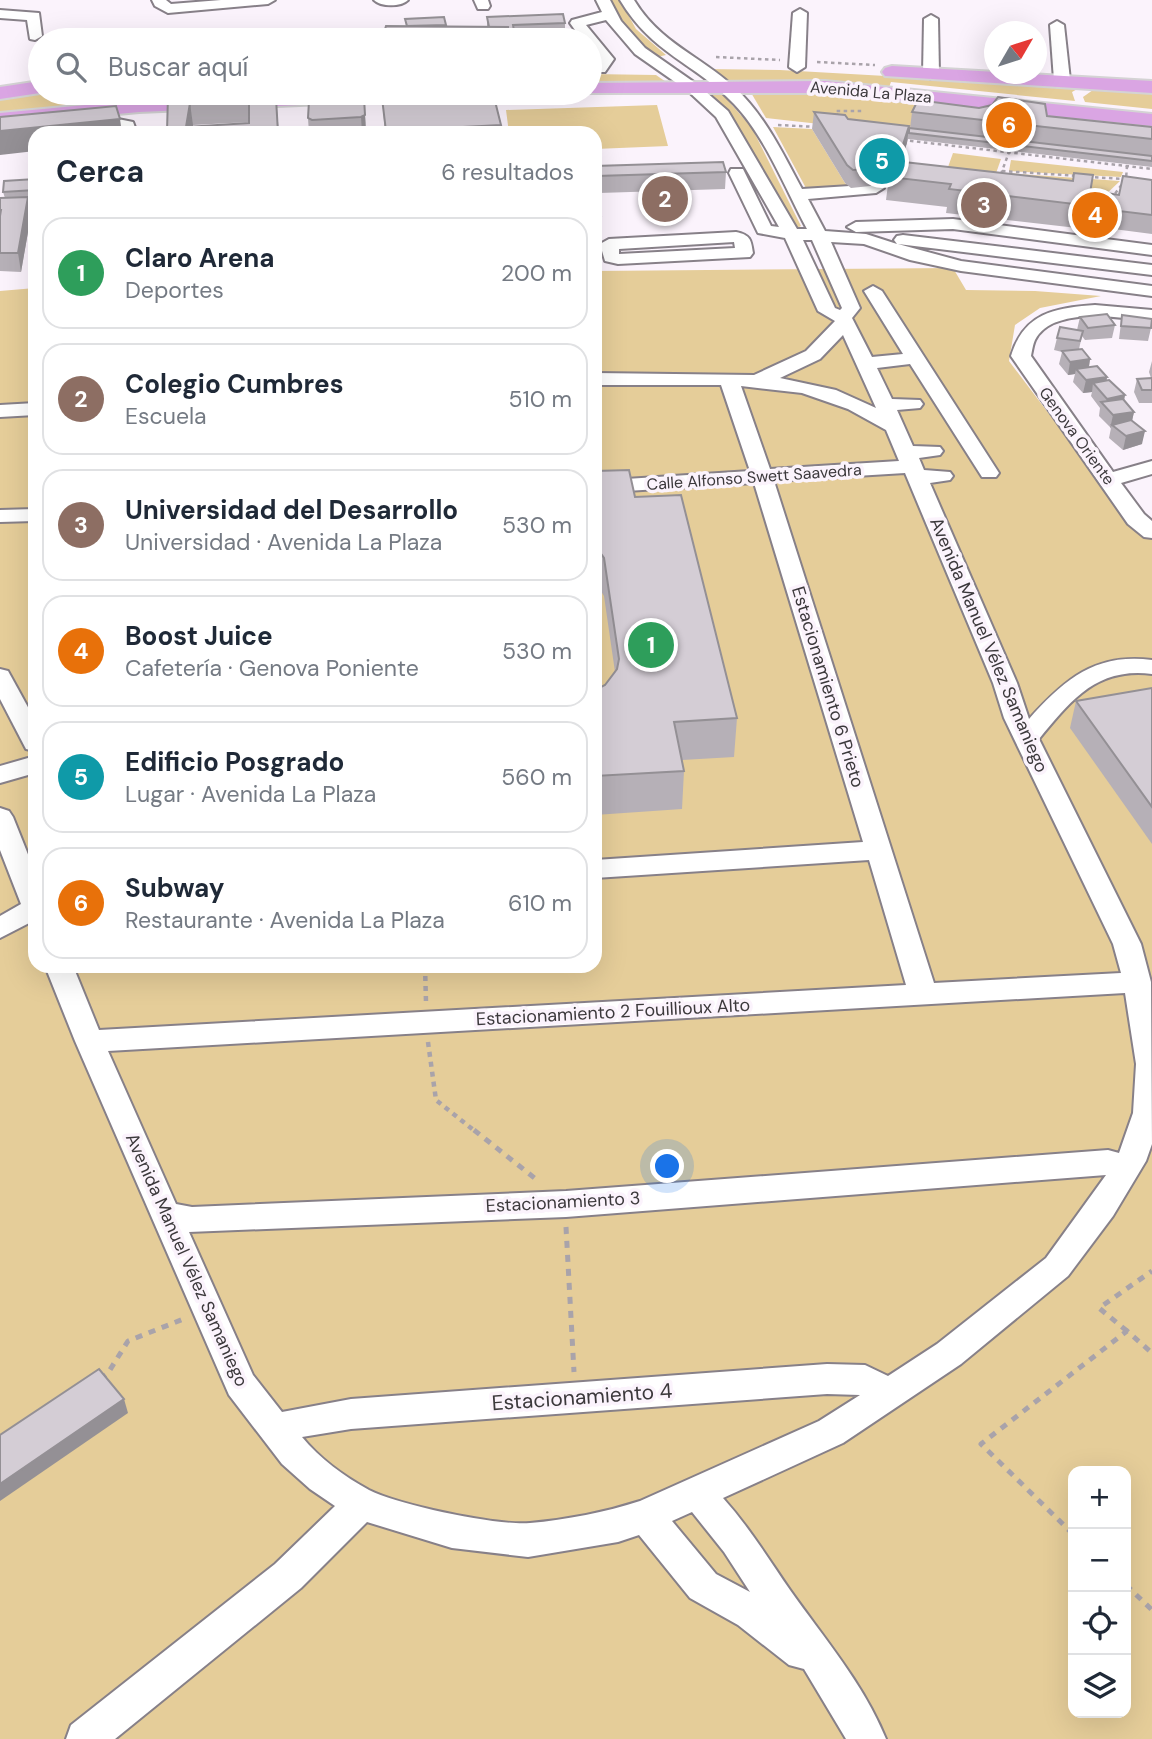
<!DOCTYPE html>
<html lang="es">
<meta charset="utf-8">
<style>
:root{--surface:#fff;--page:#f2f2f3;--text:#1f2937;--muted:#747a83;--line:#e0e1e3;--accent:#db2777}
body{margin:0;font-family:"DM Sans",sans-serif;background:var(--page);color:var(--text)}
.controls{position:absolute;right:21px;bottom:21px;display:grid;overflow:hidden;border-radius:14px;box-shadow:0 7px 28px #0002}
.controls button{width:63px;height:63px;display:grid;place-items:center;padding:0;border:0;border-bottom:2px solid var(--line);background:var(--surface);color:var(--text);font:35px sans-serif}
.compass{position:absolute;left:984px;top:21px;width:63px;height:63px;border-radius:50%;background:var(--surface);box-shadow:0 7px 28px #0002;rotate:51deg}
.you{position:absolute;left:668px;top:1167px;width:24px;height:24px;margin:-18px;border:5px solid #fff;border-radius:50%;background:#1a73e8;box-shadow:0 0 0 10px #1a73e833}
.badge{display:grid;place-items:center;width:46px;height:46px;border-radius:50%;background:var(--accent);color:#fff;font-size:23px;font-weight:700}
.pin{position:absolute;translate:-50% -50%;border:4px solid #fff;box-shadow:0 2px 7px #0006}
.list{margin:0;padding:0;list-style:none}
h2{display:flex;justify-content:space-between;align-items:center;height:91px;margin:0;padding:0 28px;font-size:30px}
h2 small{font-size:23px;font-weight:400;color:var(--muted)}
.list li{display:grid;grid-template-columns:46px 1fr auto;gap:21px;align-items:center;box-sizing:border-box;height:112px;margin:0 14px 14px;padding:0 14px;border:2px solid var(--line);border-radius:21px}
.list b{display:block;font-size:26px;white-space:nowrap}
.list p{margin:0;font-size:23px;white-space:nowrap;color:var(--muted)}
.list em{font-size:23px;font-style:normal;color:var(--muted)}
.icon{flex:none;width:38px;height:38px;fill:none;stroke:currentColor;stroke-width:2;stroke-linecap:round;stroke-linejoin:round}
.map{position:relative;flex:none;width:1152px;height:1739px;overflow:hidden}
.search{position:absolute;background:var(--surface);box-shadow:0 7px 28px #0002;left:28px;top:28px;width:574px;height:77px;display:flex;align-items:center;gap:18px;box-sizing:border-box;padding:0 24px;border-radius:38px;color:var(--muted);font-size:26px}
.panel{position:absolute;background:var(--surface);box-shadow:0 7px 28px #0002;left:28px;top:126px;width:574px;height:847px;border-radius:21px}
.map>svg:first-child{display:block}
</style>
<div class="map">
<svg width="1152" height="1739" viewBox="0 0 1152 1739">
<rect width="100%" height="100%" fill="#fbf3fc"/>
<g fill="#e5cd99" fill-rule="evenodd">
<path d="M610 0H620L636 29 666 55 657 57C636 40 621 24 610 0Z"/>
<polygon points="381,28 384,39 325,40 323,32"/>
<polygon points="703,69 780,70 1081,87 1072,92 1075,101 891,82 888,90 724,82"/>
<polygon points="590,74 656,75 669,84 590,84"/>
<polygon points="1103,88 1152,90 1152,109 1085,102 1083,97 1093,90"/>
<polygon points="40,89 40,93 259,93 0,115 0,95"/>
<polygon points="707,90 719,90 752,128 801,226 799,227 791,227 736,124"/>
<polygon points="777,90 979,110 909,134 766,118 750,91"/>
<polygon points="657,105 668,146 595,149 595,133 509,133 506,110"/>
<polygon points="773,127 812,129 845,183 851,188 807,190"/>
<polygon points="953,153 1001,159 994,179 943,181"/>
<polygon points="1011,160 1123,172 1121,177 1009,171"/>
<polygon points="1007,173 1120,181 1101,199 973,183 1004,184"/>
<path d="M953 268 966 290 1035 291 1101 296 1040 308 1015 325 1009 361 1099 480 1152 538V1739H0V291L35 288V966H595V271ZM1073 1471H1126V1713H1073Z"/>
</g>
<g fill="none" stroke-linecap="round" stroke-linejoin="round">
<g stroke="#878088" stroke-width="4">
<g id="minor">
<polygon points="152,0 166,0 171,4 221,0 275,0 268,4 168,13 155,6"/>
<path d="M374 0H408C401 7 381 7 374 0Z"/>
<polygon points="474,0 488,0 490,6 488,9 478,9"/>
<path d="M596 0H610L621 21 645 48 698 85 728 111 797 229H807C786 190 765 136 734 104 694 62 653 55 620 0H634C660 43 699 55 734 87 765 115 783 154 802 189L882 184 884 188 876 193 808 199 825 231 866 234 897 244 894 240 897 236 903 235 1152 265V275L898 244 961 261 1152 286V296L961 271 910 260 864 244 831 242 860 308 852 318 872 357 903 354 864 291 873 286 882 291 999 473 996 477H982L910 364 877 368 892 399 920 400 923 404 920 408 897 410 913 446 940 447 943 451 940 455 919 458 924 470 950 472 953 476 950 480 930 483 1017 683 1029 719C1065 679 1095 653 1152 660V674C1097 667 1071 700 1039 739L1141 944 1151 982 1152 1144 1146 1161 1113 1216 1068 1276 961 1364 843 1443 723 1498C749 1527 768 1558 790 1590 824 1638 863 1683 886 1739H846L804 1669 789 1665 738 1625 690 1598 639 1535 618 1542 528 1557 452 1548 367 1522 301 1588 115 1739H66L71 1725 275 1564 335 1506 310 1489 282 1464 229 1395 75 1041 45 966H73L99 1030 906 985 869 860 595 878V860L863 842 754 483 595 493V481L750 471 721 385H595V373L754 375 806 351 835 321 818 311 785 238 758 233 729 173 731 169H743L771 226 779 227 716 117 688 91 635 54 606 20 586 25 614 59 605 72H595L592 69 599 59 590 49V40H582L570 23 572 20 602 12ZM803 240H812L842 308 840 310 835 308ZM843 335 876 408 836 390 780 378 820 359ZM741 386 802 393 848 409 886 430 899 461 770 469ZM905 473 993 683 1004 718 1113 944 1121 973 934 983 774 481ZM1125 993 1136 1064 1133 1113 1119 1153 1108 1150 566 1191 192 1207 176 1204 108 1051ZM1106 1175 1046 1258 937 1344 888 1376 865 1365 827 1364 351 1399 282 1412 253 1375 189 1232 566 1217ZM827 1394 860 1395 819 1421 640 1501C606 1512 566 1520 530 1523 497 1526 399 1505 369 1490 345 1477 319 1458 302 1437L351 1429ZM692 1512 724 1552 750 1592 716 1574 672 1521Z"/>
<polygon points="800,9 807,13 805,67 797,72 789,67 793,13"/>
<polygon points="0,10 39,13 42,36 35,40 30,39 27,20 0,18"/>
<polygon points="931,15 938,19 939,74 931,79 923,74 924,19"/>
<polygon points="1057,21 1064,25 1070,80 1062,85 1054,80 1050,25"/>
<path d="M113 118 133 122 137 133H121L120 129C108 127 92 135 83 126L85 123Z"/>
<polygon points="953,219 1152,245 1152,255 953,229 856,232 847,227 856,222"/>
<path d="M736 232C750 235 751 239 753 253L750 257 618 264 605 261 600 244 609 239ZM734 242 735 248 619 254V249Z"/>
<path d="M1095 305 1152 310V322C1122 317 1052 306 1035 340 1033 344 1032 351 1031 356L1113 472 1152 461V474L1121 483 1144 514 1152 521V538L1144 537 1128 524 1011 356C1024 313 1054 308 1095 305Z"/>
<polygon points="35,403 35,415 0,417 0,405"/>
<polygon points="35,509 35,521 0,522 0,510"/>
<polygon points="0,669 8,671 35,720 35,751 26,749 0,699"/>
<polygon points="35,756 35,773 0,783 0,766"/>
<polygon points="0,808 9,811 13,817 35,872 35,920 0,938 0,916 21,904 0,850"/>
</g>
</g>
<g stroke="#d4d3d4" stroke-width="4">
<g id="major">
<polygon points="892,66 1152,81 1152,93 885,76 882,72 885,68"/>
<polygon points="40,81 40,93 0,99 0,87"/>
<polygon points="825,81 1152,114 1152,126 825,93 583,93 590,93 590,83"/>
<polygon points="308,93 448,93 438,99 139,112 0,125 0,113 139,100"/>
</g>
</g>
<g stroke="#a9a3aa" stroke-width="2.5" stroke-dasharray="3.5 3.5" stroke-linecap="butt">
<polyline points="716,57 780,60"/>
<polyline points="817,62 875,65"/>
<polyline points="838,117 836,111 863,111"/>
<polyline points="778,125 818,127"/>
<polyline points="903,140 1152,169"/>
<polyline points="1002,171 1080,176"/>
<polyline points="1001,174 1009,152"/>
<polyline points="1088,177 1126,179"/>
<polyline points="1111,199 1126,179 1127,166"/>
<polyline points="1089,227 1094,207 1105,206"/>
</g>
<g stroke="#a9a3aa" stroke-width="4.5" stroke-dasharray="5 5" stroke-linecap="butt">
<polyline points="425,966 426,1002"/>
<polyline points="428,1042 436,1100 476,1132"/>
</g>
<g stroke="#a9a3aa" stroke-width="5" stroke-dasharray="7 7" stroke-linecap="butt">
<polyline points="474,1130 537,1180"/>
<polyline points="566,1227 574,1372"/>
<polyline points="1127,1331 1099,1308 1152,1271"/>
<polyline points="100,1379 108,1373 128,1341 186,1318"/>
<polyline points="1073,1534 981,1444 1127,1331 1152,1353"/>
<polyline points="1126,1585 1152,1610"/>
</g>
<use href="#minor" fill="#fff" fill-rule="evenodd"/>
<use href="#major" fill="#daa5e3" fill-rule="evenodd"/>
</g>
<g fill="#b6b0b7" fill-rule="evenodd">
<polygon points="444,17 446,27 487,27 487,17 565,23 565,34 515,36 515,40 384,40 383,36 406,26 405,19"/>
<path d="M168 96 252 99 276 98 279 133H155L167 131ZM249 122V123L193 127V125Z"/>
<polygon points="364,98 366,132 309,133 308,118"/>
<polygon points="382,98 501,125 501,133 385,133"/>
<polygon points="814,112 848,119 910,129 912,112 1047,116 1152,127 1152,167 908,139 901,162 1073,181 1093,175 1084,222 1078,222 1077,228 946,213 947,207 886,200 889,177 881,176 880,185 851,188 845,183 812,129"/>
<polygon points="595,151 597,166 726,172 725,189 599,193 601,216 601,234 595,234"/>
<polygon points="35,179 35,208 30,208 31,215 21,272 0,271 0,198 5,198 3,192"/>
<polygon points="1152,180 1152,234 1098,227 1105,193 1119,195"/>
<polygon points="1122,315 1151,328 1148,341 1119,339"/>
<polygon points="1080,317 1115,325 1112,338 1085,340 1082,336 1079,349 1090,359 1089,367 1107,377 1107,380 1125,395 1124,401 1134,412 1132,421 1142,444 1123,450 1109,438 1111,428 1099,416 1100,408 1091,396 1092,392 1083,393 1073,382 1075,374 1068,375 1059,364 1062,352 1054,350 1057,338 1077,330"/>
<polygon points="1152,361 1152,403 1139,403 1134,392 1137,379 1151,378 1149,372"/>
<polygon points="595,471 635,497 737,718 734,757 682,760 684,771 682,809 595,815 595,690 605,685 615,672 604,596 599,588 595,586"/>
<polygon points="1152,688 1152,844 1070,728 1076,701"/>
</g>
<g fill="#949095">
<polygon points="364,98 366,132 362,133 361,117"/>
<polygon points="190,103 193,125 192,133 186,127"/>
<polygon points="120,119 122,133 35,133 35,151 0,155 0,131"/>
<polygon points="909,126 907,143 896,177 898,160"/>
<polygon points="28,197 31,215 21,272 18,253"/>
<polygon points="1090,359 1088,372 1076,369 1075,374 1068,375 1070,362"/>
<polygon points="1107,377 1104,390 1093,383 1092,392 1083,393 1086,380"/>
<polygon points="1125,395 1122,408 1105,407 1107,399"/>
<polygon points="1134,412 1131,425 1112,425 1110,429 1113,415"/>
<polygon points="1145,431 1142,444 1123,450 1126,436"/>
<polygon points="124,1399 128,1413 0,1501 0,1484"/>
</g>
<g fill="#d4cdd5" stroke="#949095" stroke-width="2" fill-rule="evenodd">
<polygon points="563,14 565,23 513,25 514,31 508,31 508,27 489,27 487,17"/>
<polygon points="444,17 446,25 407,26 405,19"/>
<polygon points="386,26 508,27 506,38 383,36"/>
<path d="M220 93H251L252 99 276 98 278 133H155L156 132 167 131 168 96ZM249 100V123L186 127 190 103Z"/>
<polygon points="493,93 501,125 386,131 382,98"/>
<polygon points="998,97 1045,104 1047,116 1152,127 1152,139 912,112 918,100 979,108 992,105"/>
<polygon points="315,98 364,98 365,115 361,117 312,120 308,118 309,101"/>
<polygon points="116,106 120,119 0,131 0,117"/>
<polygon points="814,112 845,115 848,119 909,126 898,160 875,157 882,168 853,170 847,165"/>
<polygon points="909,128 1152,156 1152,161 909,133"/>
<polygon points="895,161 1073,181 1074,173 1093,175 1089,199 1083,198 1082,205 949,189 951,184 889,177"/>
<polygon points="723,162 726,172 597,176 601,216 595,216 595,166"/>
<polygon points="1123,176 1152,180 1152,215 1102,209 1105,193 1119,195"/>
<polygon points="35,179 35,190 3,192 4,181"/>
<polygon points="28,197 18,253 0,253 0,216 1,210 0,210 0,198"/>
<polygon points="1107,314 1115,325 1088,328 1080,317"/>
<polygon points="1122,315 1152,319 1151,328 1121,326"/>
<polygon points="1060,327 1083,331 1080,341 1057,338"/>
<polygon points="1082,349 1090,359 1070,362 1062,351"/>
<polygon points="1097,366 1107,377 1086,380 1076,369"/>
<polygon points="1152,378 1152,390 1142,390 1137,379"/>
<polygon points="1109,380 1125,395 1107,399 1093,383"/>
<polygon points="1123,399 1134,412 1113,415 1101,402"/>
<polygon points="1131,420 1145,431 1126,436 1112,425"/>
<polygon points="629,470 635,497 681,495 737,718 674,722 684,771 595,776 595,690 605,685 617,669 619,659 604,558 599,551 595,548 595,471"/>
<polygon points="1152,688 1152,807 1076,701"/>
<polygon points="99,1369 124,1399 0,1484 0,1435"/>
</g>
<g text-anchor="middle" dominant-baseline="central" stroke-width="7" stroke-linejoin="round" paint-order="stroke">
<g font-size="16" fill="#3c393c" stroke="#fbf3fc">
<text transform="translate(871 92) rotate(5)">Avenida La Plaza</text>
<text transform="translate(1077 436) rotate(54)">Genova Oriente</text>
<text transform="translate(754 477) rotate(-4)">Calle Alfonso Swett Saavedra</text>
</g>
<g font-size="18" fill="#3c393c" stroke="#fbf3fc">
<text transform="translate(989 645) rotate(67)">Avenida Manuel Vélez Samaniego</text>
<text transform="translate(828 687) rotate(73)">Estacionamiento 6 Prieto</text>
<text transform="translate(613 1012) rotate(-3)">Estacionamiento 2 Fouillioux Alto</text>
<text transform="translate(563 1202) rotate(-3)">Estacionamiento 3</text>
<text transform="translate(187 1260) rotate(66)">Avenida Manuel Vélez Samaniego</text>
</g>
<g font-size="21" fill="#3c393c" stroke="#fbf3fc">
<text transform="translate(582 1397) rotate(-4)">Estacionamiento 4</text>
</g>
</g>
</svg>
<div class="controls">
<button>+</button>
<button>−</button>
<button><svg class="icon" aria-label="locate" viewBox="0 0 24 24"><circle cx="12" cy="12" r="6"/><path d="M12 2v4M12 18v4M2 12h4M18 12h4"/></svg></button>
<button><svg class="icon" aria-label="layers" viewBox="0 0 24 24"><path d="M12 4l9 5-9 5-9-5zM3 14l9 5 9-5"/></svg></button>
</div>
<svg class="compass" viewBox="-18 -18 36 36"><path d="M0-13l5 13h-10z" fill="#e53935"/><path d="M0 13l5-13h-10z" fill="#747a83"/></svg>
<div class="you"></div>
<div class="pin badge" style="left:651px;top:645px;background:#2e9e5b">1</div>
<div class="pin badge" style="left:665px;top:199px;background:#8d6e63">2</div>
<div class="pin badge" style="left:984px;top:205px;background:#8d6e63">3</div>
<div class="pin badge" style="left:1095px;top:215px;background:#e8710a">4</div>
<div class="pin badge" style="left:882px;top:161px;background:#0f9aa8">5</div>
<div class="pin badge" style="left:1009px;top:125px;background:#e8710a">6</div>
<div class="search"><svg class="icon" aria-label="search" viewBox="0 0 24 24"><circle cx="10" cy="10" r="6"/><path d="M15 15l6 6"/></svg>Buscar aquí</div>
<section class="panel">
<h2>Cerca<small>6 resultados</small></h2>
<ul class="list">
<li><span class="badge" style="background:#2e9e5b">1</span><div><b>Claro Arena</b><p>Deportes</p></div><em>200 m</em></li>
<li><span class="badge" style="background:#8d6e63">2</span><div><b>Colegio Cumbres</b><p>Escuela</p></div><em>510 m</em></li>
<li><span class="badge" style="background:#8d6e63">3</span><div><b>Universidad del Desarrollo</b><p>Universidad · Avenida La Plaza</p></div><em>530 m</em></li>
<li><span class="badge" style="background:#e8710a">4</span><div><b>Boost Juice</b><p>Cafetería · Genova Poniente</p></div><em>530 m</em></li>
<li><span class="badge" style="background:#0f9aa8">5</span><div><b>Edificio Posgrado</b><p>Lugar · Avenida La Plaza</p></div><em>560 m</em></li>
<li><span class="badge" style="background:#e8710a">6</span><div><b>Subway</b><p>Restaurante · Avenida La Plaza</p></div><em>610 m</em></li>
</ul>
</section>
</div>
